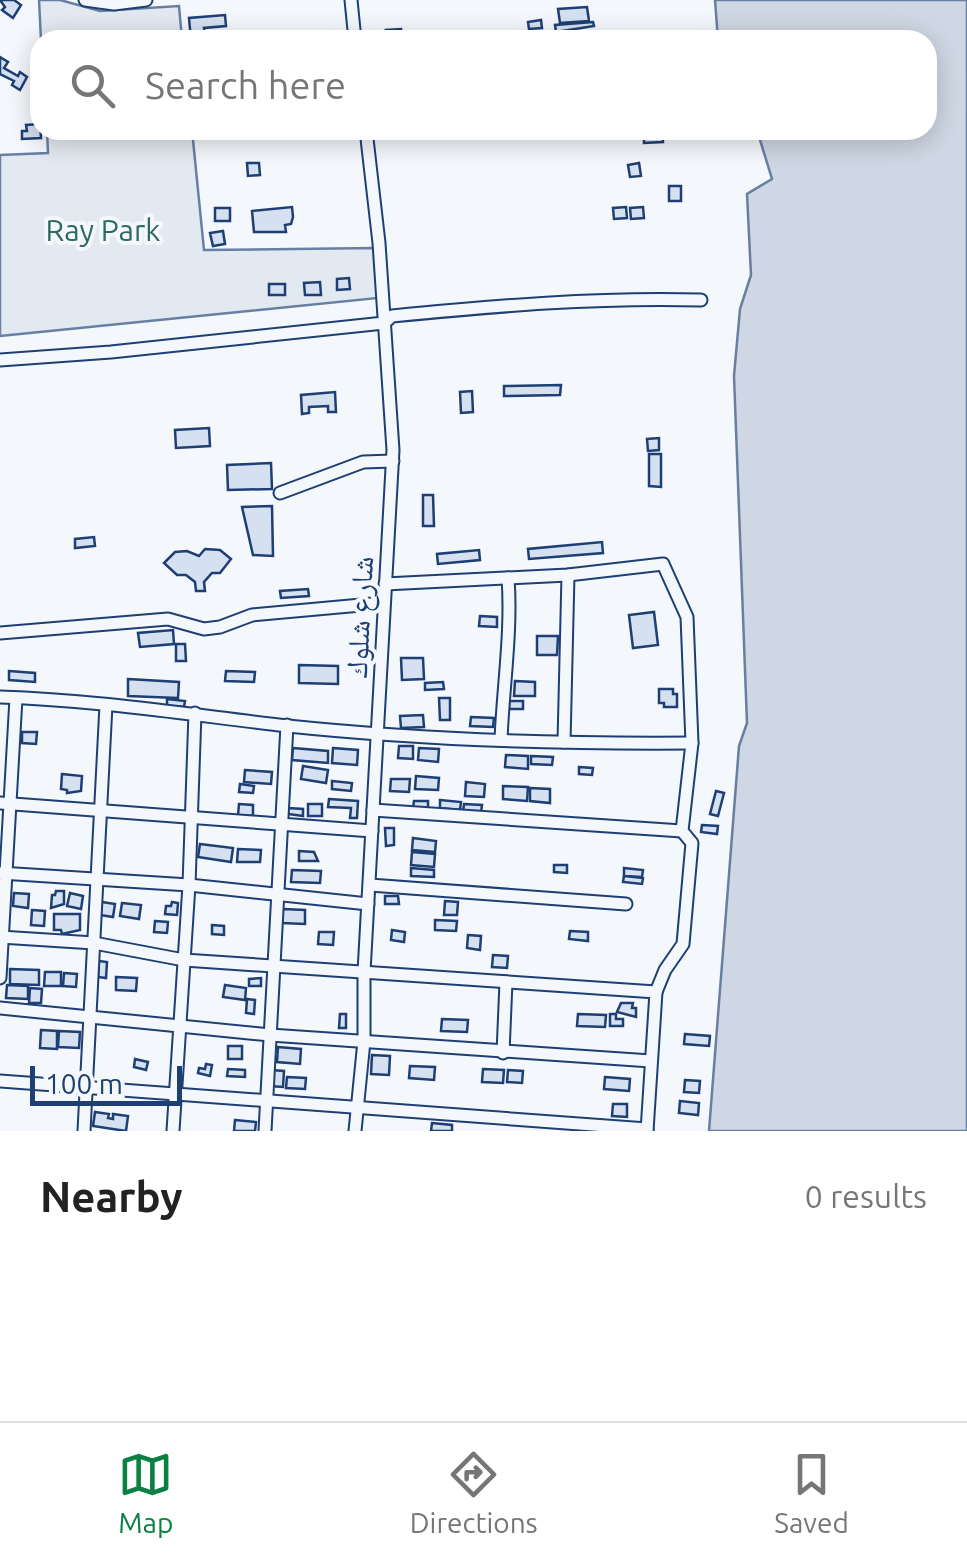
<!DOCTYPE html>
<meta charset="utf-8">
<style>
:root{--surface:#fff;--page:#f2f2f2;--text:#222;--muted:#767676;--line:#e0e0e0;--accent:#0b8043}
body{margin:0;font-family:Ubuntu,"Noto Naskh Arabic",sans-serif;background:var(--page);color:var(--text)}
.scale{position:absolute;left:30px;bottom:25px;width:152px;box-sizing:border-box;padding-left:10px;border:5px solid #1d3f73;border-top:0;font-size:28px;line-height:35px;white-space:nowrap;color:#1d3f73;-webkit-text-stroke:8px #f4f7fb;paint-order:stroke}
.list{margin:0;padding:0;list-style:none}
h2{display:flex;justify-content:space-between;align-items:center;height:130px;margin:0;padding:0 40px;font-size:42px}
h2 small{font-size:32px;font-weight:400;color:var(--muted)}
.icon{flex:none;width:55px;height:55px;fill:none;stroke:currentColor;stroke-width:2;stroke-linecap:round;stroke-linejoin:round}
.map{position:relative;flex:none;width:967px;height:1131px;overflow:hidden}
.search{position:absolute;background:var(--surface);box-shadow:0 5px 25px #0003;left:30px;right:30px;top:30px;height:110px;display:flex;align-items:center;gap:25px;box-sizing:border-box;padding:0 35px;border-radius:30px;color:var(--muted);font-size:38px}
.sheet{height:290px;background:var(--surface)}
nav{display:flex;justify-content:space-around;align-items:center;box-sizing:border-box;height:140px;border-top:2px solid var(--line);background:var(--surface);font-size:28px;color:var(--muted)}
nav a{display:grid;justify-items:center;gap:5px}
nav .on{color:var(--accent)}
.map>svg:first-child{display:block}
</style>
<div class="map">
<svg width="967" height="1131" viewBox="0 0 967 1131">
<rect width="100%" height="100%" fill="#f4f7fb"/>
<g fill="#e3e9f0" stroke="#687fa3" stroke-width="2.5">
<polygon points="39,0 60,0 100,11 179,6 182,40 41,40"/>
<polygon points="47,130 192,130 204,250 374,248 378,298 0,336 0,155 48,153"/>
</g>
<polygon fill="#cfd7e4" stroke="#687fa3" stroke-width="2.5" points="715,0 967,0 967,1131 709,1131 739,746 747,723 734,376 740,309 751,275 747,194 772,179 757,130 927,130 927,40 718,40"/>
<g fill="#d5e0f0" stroke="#1d3f73" stroke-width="2.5">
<polygon points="0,0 14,0 21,5 13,18 2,10 5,7"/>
<polygon points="587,7 589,21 560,23 558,9"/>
<polygon points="225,15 226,26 204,28 205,40 191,40 189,18"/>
<polygon points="541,20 542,28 529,29 528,22"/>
<polygon points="593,22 594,26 556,32 555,25"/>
<polygon points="401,29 402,39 388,40 386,30"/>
<polygon points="0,57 8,62 4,68 18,76 20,72 27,77 20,90 12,85 14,81 0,74"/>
<polygon points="40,124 41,138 22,139 22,131 27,131 26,125"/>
<polygon points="644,131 662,131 663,142 644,143"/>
<polygon points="247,163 259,163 260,175 248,176"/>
<polygon points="639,163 641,176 630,177 628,165"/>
<rect x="669" y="186" width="12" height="15"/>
<polygon points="292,207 293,217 291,224 285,225 286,232 254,232 252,211"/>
<polygon points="626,207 627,218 614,219 613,208"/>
<polygon points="643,207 644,218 631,219 630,208"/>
<rect x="215" y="208" width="15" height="13"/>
<polygon points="223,231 225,244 213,246 210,233"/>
<polygon points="349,278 350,289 337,290 337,279"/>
<polygon points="320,282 321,295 305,295 304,283"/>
<rect x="269" y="284" width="16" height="11"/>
<polygon points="561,385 560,395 504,396 504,386"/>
<polygon points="472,391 473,412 461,413 460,392"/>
<polygon points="335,392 336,412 328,412 328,406 309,407 309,413 302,414 301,395"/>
<polygon points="209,428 210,446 176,448 175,430"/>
<polygon points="659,438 659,450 648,451 647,439"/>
<polygon points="649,454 661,454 661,487 649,486"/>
<polygon points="271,463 272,489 228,490 227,465"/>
<polygon points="423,495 433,495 434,526 423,526"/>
<polygon points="272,506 273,556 253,555 242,507"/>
<polygon points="94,537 95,546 75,548 75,539"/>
<polygon points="602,542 603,553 529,559 528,549"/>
<polygon points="205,549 220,550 231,559 220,573 212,573 204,582 205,591 196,591 195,582 186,575 177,575 164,563 175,552 187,551 199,556"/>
<polygon points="479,550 480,560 438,564 437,554"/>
<polygon points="308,589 309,596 281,598 280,591"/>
<polygon points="654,612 658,645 633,648 629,615"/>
<polygon points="480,616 497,617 497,627 479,626"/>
<polygon points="173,630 174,644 140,647 138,633"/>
<polygon points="537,636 558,636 557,655 537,655"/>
<polygon points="176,644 185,644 186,661 176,661"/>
<polygon points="401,658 423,658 424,679 402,680"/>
<polygon points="299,665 338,666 338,684 299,683"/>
<polygon points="9,671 35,673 35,682 9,680"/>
<polygon points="226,671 255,672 254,682 225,681"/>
<polygon points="128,679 179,682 178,698 128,696"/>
<polygon points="515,681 535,682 535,696 514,696"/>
<polygon points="443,682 444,689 425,690 425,683"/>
<polygon points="659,689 673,689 673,694 677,694 677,707 664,707 664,703 659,703"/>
<polygon points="439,698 450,698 450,720 440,720"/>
<polygon points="167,699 185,701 184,707 167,706"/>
<rect x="509" y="701" width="14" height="8"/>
<polygon points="423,715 424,727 401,728 400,716"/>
<polygon points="471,717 494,718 493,727 470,726"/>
<polygon points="22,732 37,732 36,744 22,743"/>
<polygon points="399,746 413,746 413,759 398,758"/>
<polygon points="293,748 328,751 328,763 292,760"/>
<polygon points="333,748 358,750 357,765 332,763"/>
<polygon points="419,748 439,749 438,762 418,760"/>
<polygon points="506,755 528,756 528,769 505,767"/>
<polygon points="531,756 553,757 552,765 531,764"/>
<polygon points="303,766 328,770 326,783 301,779"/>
<polygon points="579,767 593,768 592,775 579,774"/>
<polygon points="245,770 272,772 271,784 244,782"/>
<polygon points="62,774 82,776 81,791 67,793 67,790 61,789"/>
<polygon points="416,776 439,778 438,790 415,789"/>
<polygon points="391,779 410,779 409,792 390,791"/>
<polygon points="332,781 352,783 351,791 332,789"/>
<polygon points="466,782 485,784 484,797 465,796"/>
<polygon points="240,784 254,786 253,793 239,792"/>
<polygon points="503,786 528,787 527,801 503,799"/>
<polygon points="530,788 550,789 550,803 530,801"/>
<polygon points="716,791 724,793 718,816 710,814"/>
<polygon points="329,799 358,801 357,818 350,818 351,808 328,807"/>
<polygon points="440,800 461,802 460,810 440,808"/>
<polygon points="414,801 428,801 428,808 413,808"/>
<polygon points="239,804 253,805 253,816 238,815"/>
<rect x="308" y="804" width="14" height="12"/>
<polygon points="464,804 482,805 481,813 463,812"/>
<polygon points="288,808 303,809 303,816 288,814"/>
<polygon points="702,825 718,826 717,834 701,832"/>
<polygon points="385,828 394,828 394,845 386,846"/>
<polygon points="413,838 436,841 435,852 412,850"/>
<polygon points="200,844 233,848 231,862 198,857"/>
<polygon points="238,849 261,850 260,862 237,862"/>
<polygon points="299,851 314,852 318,861 299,861"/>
<polygon points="412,852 435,854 434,867 411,865"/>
<polygon points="554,865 567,865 567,873 554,872"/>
<polygon points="411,868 434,870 434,877 411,876"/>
<polygon points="624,868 643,870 642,877 624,876"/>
<polygon points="292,870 321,871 320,883 291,882"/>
<polygon points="624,876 643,878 642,884 623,882"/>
<polygon points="56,891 64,891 64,904 51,908 52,895 55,895"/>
<polygon points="14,893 29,894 28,908 13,906"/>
<polygon points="70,893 83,896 81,909 67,906"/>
<polygon points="385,896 398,896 399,904 385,904"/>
<polygon points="445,901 458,902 457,915 444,915"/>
<polygon points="102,902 115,904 113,917 100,915"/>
<polygon points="172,902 178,903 177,915 165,914 166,906 171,906"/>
<polygon points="122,903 141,905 139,919 120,916"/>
<polygon points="283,909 305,910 305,924 282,923"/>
<polygon points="32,910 45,911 44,926 31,925"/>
<polygon points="54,914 80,914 80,930 62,934 61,930 54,930"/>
<polygon points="435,920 457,921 456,931 435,930"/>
<polygon points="155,921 168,922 167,933 154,932"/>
<polygon points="212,925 224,926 224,935 212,934"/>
<polygon points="392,930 405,932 404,942 391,940"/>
<polygon points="570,931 588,932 588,941 569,939"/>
<polygon points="319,932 334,932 333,945 318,944"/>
<polygon points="468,935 481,936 480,950 467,948"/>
<polygon points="493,955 508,956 507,968 492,967"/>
<polygon points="99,961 107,962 106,978 98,977"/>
<polygon points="10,969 39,970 39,985 10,984"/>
<polygon points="45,972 61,972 61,986 44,986"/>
<polygon points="64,973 77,974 76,987 63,986"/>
<polygon points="116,977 137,978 136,991 116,990"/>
<polygon points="261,978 261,986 249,986 249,979"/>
<polygon points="7,985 28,986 28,999 6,998"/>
<polygon points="225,985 246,988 245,1000 223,997"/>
<polygon points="30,988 42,989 41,1003 29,1003"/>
<polygon points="247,999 255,1000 254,1014 246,1013"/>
<polygon points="621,1003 633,1003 632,1008 636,1008 636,1017 617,1012"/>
<polygon points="340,1014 346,1014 346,1028 339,1028"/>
<polygon points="578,1014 606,1015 605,1027 577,1026"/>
<polygon points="610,1014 616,1014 616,1019 623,1019 623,1026 610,1026"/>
<polygon points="442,1019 468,1020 467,1032 441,1031"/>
<polygon points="41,1030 57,1031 57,1049 40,1048"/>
<polygon points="59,1031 80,1032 79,1048 58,1047"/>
<polygon points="685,1034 710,1036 709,1046 684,1044"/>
<rect x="228" y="1046" width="14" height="13"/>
<polygon points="278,1047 301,1049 300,1064 277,1062"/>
<polygon points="372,1055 390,1056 389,1075 371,1074"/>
<polygon points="135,1059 148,1062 146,1070 134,1067"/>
<polygon points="206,1064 212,1065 210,1076 198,1073 199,1068 205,1069"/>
<polygon points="410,1066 435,1067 434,1080 409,1078"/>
<polygon points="228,1069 245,1070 245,1077 227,1076"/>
<polygon points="483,1069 504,1070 503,1083 482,1082"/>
<polygon points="271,1070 284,1071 283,1087 270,1086"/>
<polygon points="508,1070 523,1071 522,1083 507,1082"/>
<polygon points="287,1077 306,1078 305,1089 286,1088"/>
<polygon points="605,1077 630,1079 629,1091 604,1089"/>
<polygon points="685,1080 700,1081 699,1093 684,1092"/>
<polygon points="680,1101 699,1103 698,1115 679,1113"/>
<polygon points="613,1104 627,1104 627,1117 612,1116"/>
<polygon points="95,1112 109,1114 108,1118 113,1119 113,1114 128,1116 126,1131 93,1126"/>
<polygon points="235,1120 256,1122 255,1131 234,1131"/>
<polygon points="432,1123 452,1125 452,1131 431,1131"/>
</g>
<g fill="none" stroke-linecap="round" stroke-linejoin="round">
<g stroke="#1d3f73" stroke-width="15">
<g id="minor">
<polyline points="85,0 114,4 146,0"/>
<polyline points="351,0 355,40"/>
<path d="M0 360 111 352 384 323 392 316C495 306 597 297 701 300"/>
<polyline points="280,493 363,462 393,461"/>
<polyline points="385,584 568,575 663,564 687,617 692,743 682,831 692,843 683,944 665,970 656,992"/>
<polyline points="0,633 168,619 204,629 220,627 252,615 383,603"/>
<path d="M0 697C97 700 192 715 288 726 422 740 557 744 692 743"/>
<path d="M501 740C503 687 512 631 508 578"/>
<polyline points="564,742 568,575"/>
<polyline points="0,803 372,831"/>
<polyline points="373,810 682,831"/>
<polyline points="0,873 189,885 368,904"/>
<polyline points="370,885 626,904"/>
<polyline points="0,937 94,943 184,960 656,992 647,1131"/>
<polyline points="0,978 16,698"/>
<polyline points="0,1008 270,1035 651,1061"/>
<polyline points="503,1053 506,982"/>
<polyline points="0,1081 647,1129"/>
<polyline points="84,1131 106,705"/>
<polyline points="173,1131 189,885 195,713"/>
<polyline points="265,1131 287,725"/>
<polyline points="355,1131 364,1041 364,972 393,450 379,243 366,130"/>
</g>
</g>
<use href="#minor" stroke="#f4f7fb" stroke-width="11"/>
</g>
<g text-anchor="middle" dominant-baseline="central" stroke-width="8" stroke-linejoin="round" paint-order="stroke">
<g font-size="30" fill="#2c6c60" stroke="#f4f7fb">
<text x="103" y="230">Ray Park</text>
</g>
<g font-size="30" fill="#1d3f73" stroke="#f4f7fb">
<text transform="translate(359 617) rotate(-87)">شارع شلوك</text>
</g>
</g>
</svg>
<div class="scale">100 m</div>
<div class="search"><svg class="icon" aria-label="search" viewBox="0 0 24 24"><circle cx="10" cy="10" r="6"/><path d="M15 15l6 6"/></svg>Search here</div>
</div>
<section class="sheet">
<h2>Nearby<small>0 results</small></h2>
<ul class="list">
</ul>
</section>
<nav>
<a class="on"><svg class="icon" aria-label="map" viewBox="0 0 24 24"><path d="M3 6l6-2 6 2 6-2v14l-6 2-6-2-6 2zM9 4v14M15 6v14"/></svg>Map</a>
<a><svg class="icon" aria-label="directions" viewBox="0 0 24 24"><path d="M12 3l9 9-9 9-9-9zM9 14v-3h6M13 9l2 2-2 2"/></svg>Directions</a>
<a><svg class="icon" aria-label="saved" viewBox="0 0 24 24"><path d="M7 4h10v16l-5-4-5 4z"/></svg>Saved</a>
</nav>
